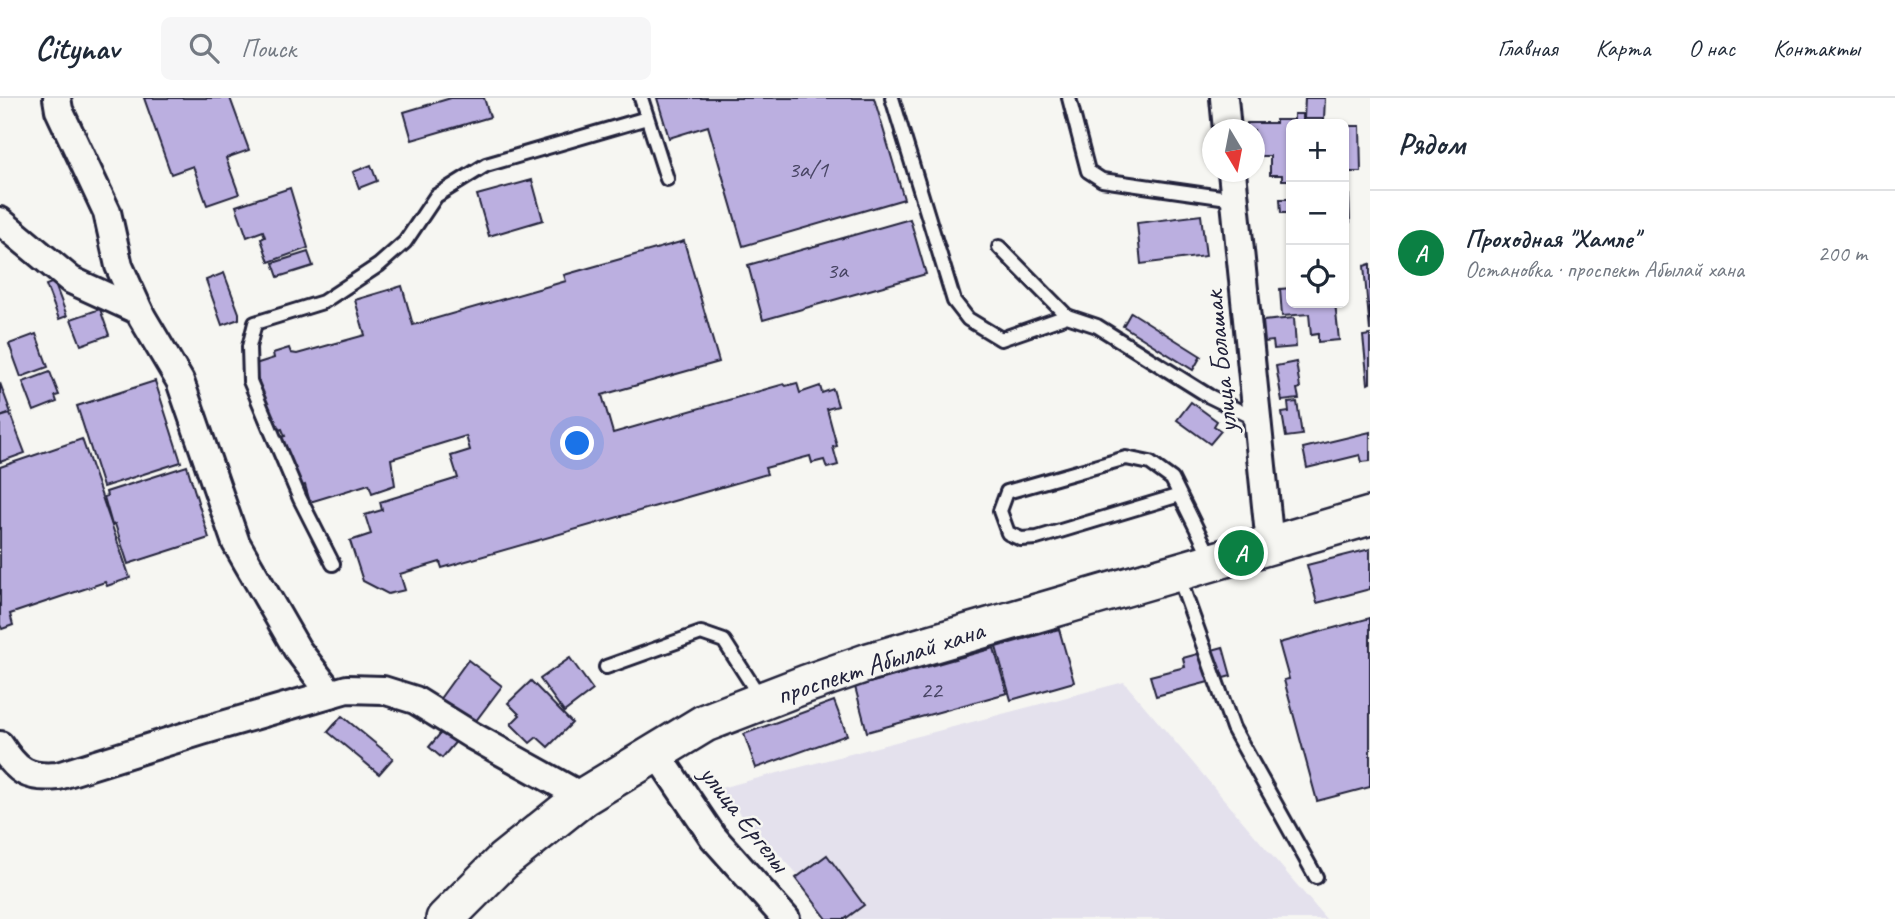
<!DOCTYPE html>
<html lang="ru">
<meta charset="utf-8">
<style>
:root{--surface:#fff;--page:#f6f6f7;--text:#1f2937;--muted:#747a83;--line:#e0e1e3;--accent:#0b8043}
body{margin:0;font-family:Caveat,sans-serif;background:var(--page);color:var(--text)}
.controls{position:absolute;right:21px;top:21px;display:grid;overflow:hidden;border-radius:10px;box-shadow:0 2px 5px #0004}
.controls button{width:63px;height:63px;display:grid;place-items:center;padding:0;border:0;border-bottom:2px solid var(--line);background:var(--surface);color:var(--text);font:35px sans-serif}
.compass{position:absolute;left:1202px;top:21px;width:63px;height:63px;border-radius:50%;background:var(--surface);box-shadow:0 2px 5px #0004;rotate:170deg}
.you{position:absolute;left:578px;top:346px;width:24px;height:24px;margin:-18px;border:5px solid #fff;border-radius:50%;background:#1a73e8;box-shadow:0 0 0 10px #1a73e833}
.badge{display:grid;place-items:center;width:46px;height:46px;border-radius:50%;background:var(--accent);color:#fff;font-size:23px;font-weight:700}
.pin{position:absolute;translate:-50% -50%;border:4px solid #fff;box-shadow:0 2px 7px #0006}
.list{margin:0;padding:0;list-style:none}
h2{display:flex;justify-content:space-between;align-items:center;height:91px;margin:0;padding:0 28px;font-size:30px}
h2 small{font-size:23px;font-weight:400;color:var(--muted)}
.list li{display:grid;grid-template-columns:46px 1fr auto;gap:21px;align-items:center;box-sizing:border-box;height:126px;padding:0 28px;border-top:2px solid var(--line)}
.list b{display:block;font-size:26px;white-space:nowrap}
.list p{margin:0;font-size:23px;white-space:nowrap;color:var(--muted)}
.list em{font-size:23px;font-style:normal;color:var(--muted)}
.icon{flex:none;width:38px;height:38px;fill:none;stroke:currentColor;stroke-width:2;stroke-linecap:round;stroke-linejoin:round}
.map{position:relative;flex:none;width:1370px;height:821px;overflow:hidden}
header{display:flex;align-items:center;gap:42px;box-sizing:border-box;height:98px;padding:0 35px;background:var(--surface);border-bottom:2px solid var(--line)}
header strong{font-size:33px}
nav{display:flex;gap:38px;margin-inline-start:auto;font-size:24px}
.search{width:490px;height:63px;background:var(--page);display:flex;align-items:center;gap:18px;box-sizing:border-box;padding:0 24px;border-radius:10px;color:var(--muted);font-size:26px}
main{display:flex}
aside{flex:1;background:var(--surface)}
.map>svg:first-child{display:block}
</style>
<header>
<strong>Citynav</strong>
<div class="search"><svg class="icon" aria-label="search" viewBox="0 0 24 24"><circle cx="10" cy="10" r="6"/><path d="M15 15l6 6"/></svg>Поиск</div>
<nav><a>Главная</a><a>Карта</a><a>О нас</a><a>Контакты</a></nav>
</header>
<main>
<div class="map">
<svg width="1370" height="821" viewBox="0 0 1370 821">
<rect width="100%" height="100%" fill="#f6f6f2"/>
<filter id="ink" filterUnits="userSpaceOnUse"><feTurbulence type="fractalNoise" baseFrequency=".0143" numOctaves="2"/><feDisplacementMap in="SourceGraphic" scale="14" xChannelSelector="R" yChannelSelector="G"/><feConvolveMatrix kernelMatrix="1 2 1 2 8 2 1 2 1" color-interpolation-filters="sRGB"/></filter>
<g filter="url(#ink)">
<polygon fill="#e4e1ed" points="1124,584 1326,821 840,821 717,691"/>
<g fill="#bbafe0" stroke="#22223b" stroke-width="2">
<polygon points="144,0 230,0 249,52 226,60 239,96 207,107 193,68 171,76"/>
<polygon points="451,0 484,0 490,19 412,42 404,14"/>
<polygon points="657,0 874,0 904,101 743,148 708,28 669,40"/>
<polygon points="1305,0 1325,0 1324,21 1304,21"/>
<polygon points="1294,16 1303,16 1303,24 1331,24 1331,26 1291,26 1291,82 1282,82 1282,77 1270,77 1270,58 1254,58 1254,32 1247,32 1247,25 1276,25 1276,22 1294,22"/>
<polygon points="1345,28 1360,28 1361,74 1348,74 1350,124 1344,124"/>
<polygon points="371,67 377,83 359,90 353,74"/>
<polygon points="532,82 543,122 489,138 477,97"/>
<polygon points="290,90 308,150 269,164 261,141 265,139 263,133 247,139 236,108"/>
<polygon points="1280,101 1291,101 1291,119 1290,115 1281,115"/>
<polygon points="1201,117 1206,158 1141,166 1137,125"/>
<polygon points="910,121 926,176 763,222 748,167"/>
<polygon points="684,143 719,264 602,297 613,335 784,286 786,288 797,285 800,295 820,288 822,295 833,291 838,308 827,311 837,348 833,349 838,367 827,370 824,362 812,365 810,358 765,370 767,376 442,470 440,464 400,476 405,492 388,496 363,483 350,443 371,436 365,417 382,412 380,404 458,380 451,358 470,352 466,338 391,361 395,387 372,395 369,386 310,404 305,387 299,389 292,366 286,369 277,340 285,338 282,331 273,334 252,267 274,260 273,255 289,250 291,255 297,256 365,237 355,202 402,188 413,227 566,183 564,177"/>
<polygon points="308,154 313,168 278,179 273,165"/>
<polygon points="1370,166 1370,233 1364,168"/>
<polygon points="224,175 239,215 239,221 222,227 206,182"/>
<polygon points="54,184 67,218 59,221 46,187"/>
<polygon points="1291,190 1291,205 1335,205 1339,242 1318,244 1318,236 1311,237 1309,216 1282,218 1280,191"/>
<polygon points="100,211 109,237 81,247 71,221"/>
<polygon points="1131,214 1201,258 1193,272 1123,228"/>
<polygon points="1294,220 1296,249 1274,251 1273,243 1265,244 1263,223"/>
<polygon points="36,236 48,269 21,279 9,246"/>
<polygon points="1370,237 1370,285 1368,286 1363,238"/>
<polygon points="1296,264 1300,290 1297,291 1299,301 1282,303 1276,268"/>
<polygon points="50,274 59,297 55,298 57,304 34,313 23,284"/>
<polygon points="155,283 181,364 103,389 77,308"/>
<polygon points="0,285 11,315 0,319"/>
<polygon points="1191,304 1217,323 1214,328 1221,333 1210,346 1177,322"/>
<polygon points="1297,304 1302,337 1286,339 1282,315 1289,314 1288,305"/>
<polygon points="10,316 25,355 0,364 0,319"/>
<polygon points="1370,334 1370,363 1362,364 1360,357 1307,370 1303,350"/>
<polygon points="82,341 130,480 107,488 105,484 10,516 13,527 2,531 0,527 0,369"/>
<polygon points="187,368 209,440 128,466 115,426 112,427 104,399 107,398 106,394"/>
<polygon points="1370,451 1370,491 1317,505 1307,467"/>
<polygon points="1370,520 1370,689 1317,703 1284,582 1289,581 1279,545"/>
<polygon points="1059,531 1074,584 1011,602 996,549"/>
<polygon points="1223,549 1231,578 1156,598 1150,578 1185,569 1183,560"/>
<polygon points="994,550 1007,595 867,634 855,589"/>
<polygon points="570,560 593,592 564,614 540,581"/>
<polygon points="468,562 502,588 475,624 469,619 467,622 439,602"/>
<polygon points="531,583 572,625 548,649 537,639 530,645 511,626 520,617 508,605"/>
<polygon points="834,603 847,637 756,670 744,636"/>
<polygon points="342,618 393,660 379,676 328,634"/>
<polygon points="445,630 458,641 442,660 429,649"/>
<polygon points="827,757 864,807 845,821 827,821 796,780"/>
</g>
<g fill="none" stroke-linecap="round" stroke-linejoin="round">
<g stroke="#22223b" stroke-width="18">
<g id="service">
<polyline points="641,0 667,81"/>
<polyline points="892,0 954,203 968,221 1001,241 1067,218 1097,228 1209,298 1256,321"/>
<polyline points="1069,0 1088,73 1102,82 1235,101"/>
<polyline points="999,149 1067,218"/>
<polyline points="1180,397 1037,440 1021,441 1008,435 1000,413 1007,394 1126,360 1150,365 1172,381 1212,462"/>
<polyline points="333,466 300,401 250,283 249,249 255,225 323,204 379,167 405,144 436,98 486,67 647,20"/>
<polyline points="1178,477 1233,630 1316,779"/>
<polyline points="606,569 701,535 724,543 760,599"/>
</g>
</g>
<g stroke="#22223b" stroke-width="32">
<g id="minor">
<polyline points="57,0 59,12 107,114 119,168 142,219 180,283 236,445 297,551 331,596"/>
<polyline points="1224,0 1227,32"/>
<polyline points="1232,74 1270,447"/>
<polyline points="0,123 71,182 139,213"/>
<path d="M0 647C17 673 27 681 58 678L202 633 347 591 383 592 415 602 473 638 583 699"/>
<polyline points="657,656 713,739 786,821"/>
</g>
</g>
<g stroke="#22223b" stroke-width="42">
<polyline id="secondary" points="445,821 503,763 583,699 705,625 806,586 869,564 1370,418"/>
</g>
<use href="#service" stroke="#f6f6f2" stroke-width="12"/>
<use href="#minor" stroke="#f6f6f2" stroke-width="26"/>
<use href="#secondary" stroke="#f6f6f2" stroke-width="37"/>
</g>
</g>
<g text-anchor="middle" dominant-baseline="central" stroke-width="5" stroke-linejoin="round" paint-order="stroke">
<g font-size="24" fill="#484564">
<text x="808" y="71">3а/1</text>
<text x="837" y="172">3а</text>
<text x="931" y="592">22</text>
</g>
<g font-size="28" fill="#22223b" stroke="#f6f6f2">
<text transform="translate(1220 264) rotate(-96)">улица Болашак</text>
<text transform="translate(880 564) rotate(-18)">проспект Абылай хана</text>
<text transform="translate(745 720) rotate(52)">улица Ергелы</text>
</g>
</g>
</svg>
<div class="controls">
<button>+</button>
<button>−</button>
<button><svg class="icon" aria-label="locate" viewBox="0 0 24 24"><circle cx="12" cy="12" r="6"/><path d="M12 2v4M12 18v4M2 12h4M18 12h4"/></svg></button>
</div>
<svg class="compass" viewBox="-18 -18 36 36"><path d="M0-13l5 13h-10z" fill="#e53935"/><path d="M0 13l5-13h-10z" fill="#747a83"/></svg>
<div class="you"></div>
<div class="pin badge" style="left:1241px;top:455px">A</div>
</div>
<aside>
<h2>Рядом<small></small></h2>
<ul class="list">
<li><span class="badge">A</span><div><b>Проходная &quot;Хамле&quot;</b><p>Остановка · проспект Абылай хана</p></div><em>200 m</em></li>
</ul>
</aside>
</main>
